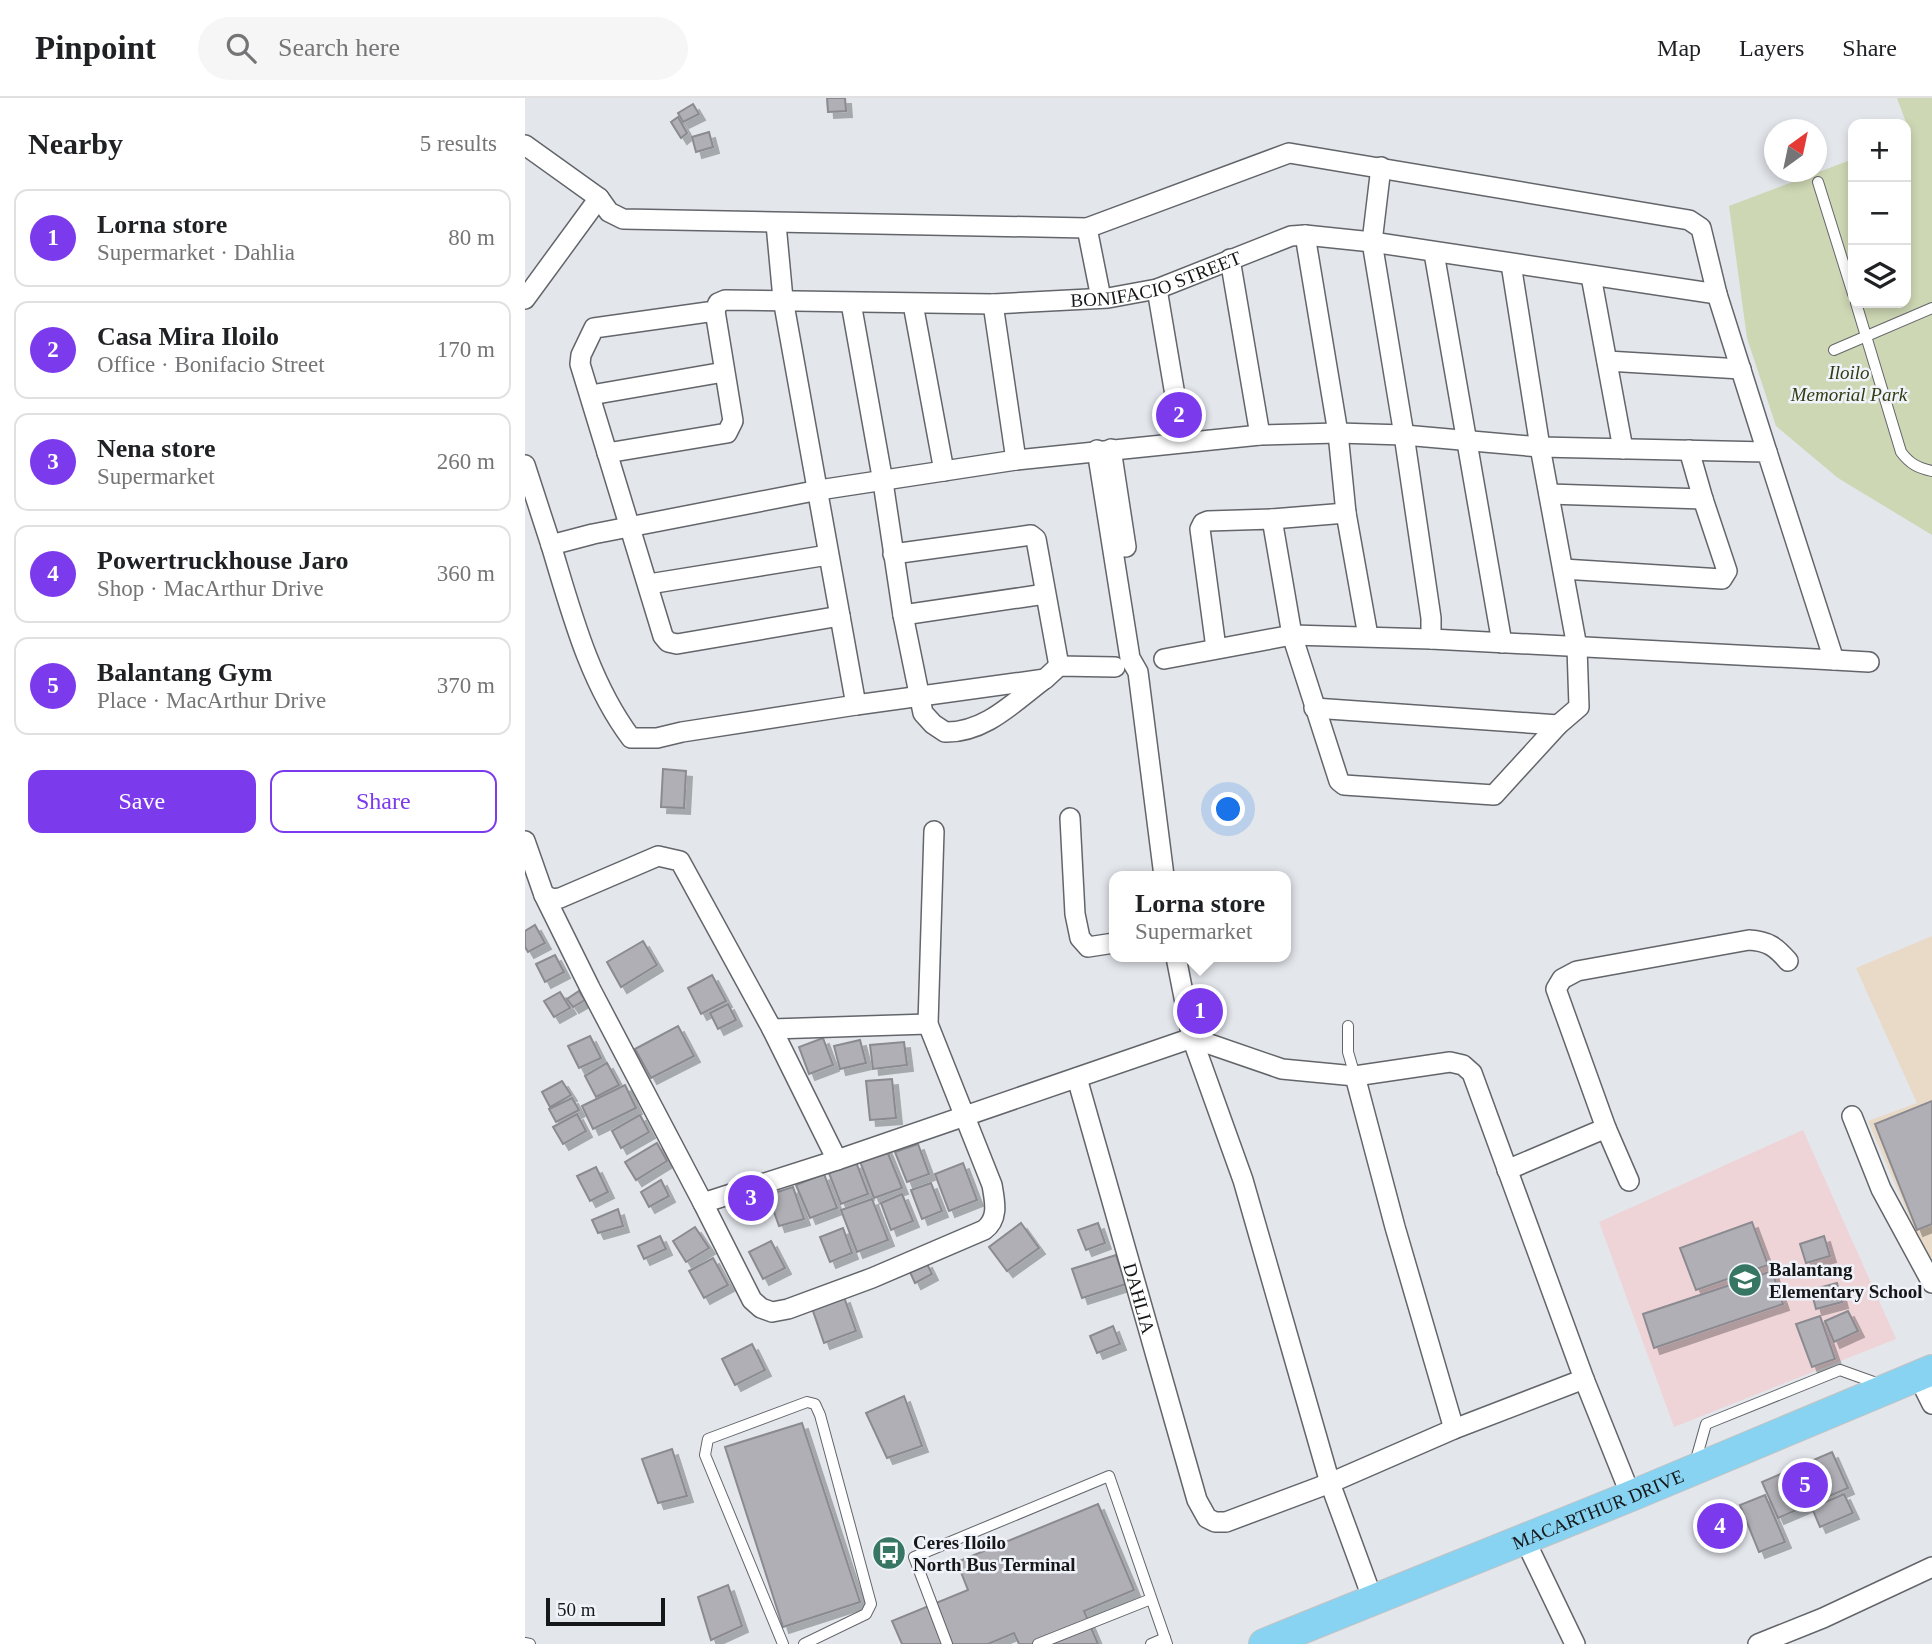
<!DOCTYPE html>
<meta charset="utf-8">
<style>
:root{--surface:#fff;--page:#f6f6f6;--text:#202124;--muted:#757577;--line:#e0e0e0;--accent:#7c3aed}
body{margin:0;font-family:Georgia,serif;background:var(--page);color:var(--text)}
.controls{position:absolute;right:21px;top:21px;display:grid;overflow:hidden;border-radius:14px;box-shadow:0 4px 10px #0003}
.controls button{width:63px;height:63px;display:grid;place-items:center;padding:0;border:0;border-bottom:2px solid var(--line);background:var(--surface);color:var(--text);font:35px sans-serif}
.compass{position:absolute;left:1239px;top:21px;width:63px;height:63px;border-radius:50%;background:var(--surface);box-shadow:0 4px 10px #0003;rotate:33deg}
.scale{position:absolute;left:21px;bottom:18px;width:119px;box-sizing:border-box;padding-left:7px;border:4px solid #161719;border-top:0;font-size:19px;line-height:24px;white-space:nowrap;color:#161719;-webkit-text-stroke:5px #f0f3f9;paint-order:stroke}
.you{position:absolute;left:704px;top:712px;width:24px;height:24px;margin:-18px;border:5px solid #fff;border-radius:50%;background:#1a73e8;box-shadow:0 0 0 10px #1a73e833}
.badge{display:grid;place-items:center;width:46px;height:46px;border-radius:50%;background:var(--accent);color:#fff;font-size:23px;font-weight:700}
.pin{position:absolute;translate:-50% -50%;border:4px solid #fff;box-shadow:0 2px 7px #0006}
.popup{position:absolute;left:584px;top:773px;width:182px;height:91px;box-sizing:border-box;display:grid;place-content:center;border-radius:14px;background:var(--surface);filter:drop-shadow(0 2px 5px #0005);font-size:23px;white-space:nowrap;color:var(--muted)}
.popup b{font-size:26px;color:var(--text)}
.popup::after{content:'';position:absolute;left:50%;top:100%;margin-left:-14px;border:14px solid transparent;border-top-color:var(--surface)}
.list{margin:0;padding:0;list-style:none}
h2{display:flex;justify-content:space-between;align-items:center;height:91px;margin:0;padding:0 28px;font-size:30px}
h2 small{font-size:23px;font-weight:400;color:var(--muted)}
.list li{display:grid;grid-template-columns:46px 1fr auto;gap:21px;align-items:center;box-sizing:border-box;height:98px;margin:0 14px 14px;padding:0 14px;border:2px solid var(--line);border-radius:14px}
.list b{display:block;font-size:26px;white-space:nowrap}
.list p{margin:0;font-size:23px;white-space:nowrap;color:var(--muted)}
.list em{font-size:23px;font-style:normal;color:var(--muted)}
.actions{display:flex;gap:14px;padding:21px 28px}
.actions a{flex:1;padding:16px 0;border:2px solid var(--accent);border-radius:14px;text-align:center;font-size:24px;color:var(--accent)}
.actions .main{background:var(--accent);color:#fff}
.icon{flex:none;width:38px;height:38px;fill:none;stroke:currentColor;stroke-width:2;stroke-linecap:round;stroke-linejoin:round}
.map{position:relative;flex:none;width:1407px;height:1546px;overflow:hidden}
header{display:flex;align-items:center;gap:42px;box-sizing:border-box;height:98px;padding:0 35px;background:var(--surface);border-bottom:2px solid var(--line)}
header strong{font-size:33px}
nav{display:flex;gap:38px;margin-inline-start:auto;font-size:24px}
.search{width:490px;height:63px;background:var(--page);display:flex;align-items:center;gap:18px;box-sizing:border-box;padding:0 24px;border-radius:38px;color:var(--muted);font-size:26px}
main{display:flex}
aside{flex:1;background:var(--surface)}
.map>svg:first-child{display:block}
</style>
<header>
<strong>Pinpoint</strong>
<div class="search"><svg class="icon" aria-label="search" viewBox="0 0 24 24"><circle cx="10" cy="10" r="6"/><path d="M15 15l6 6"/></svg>Search here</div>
<nav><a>Map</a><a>Layers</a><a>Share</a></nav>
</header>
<main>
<aside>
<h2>Nearby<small>5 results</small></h2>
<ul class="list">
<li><span class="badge">1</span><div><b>Lorna store</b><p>Supermarket · Dahlia</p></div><em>80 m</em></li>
<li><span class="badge">2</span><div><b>Casa Mira Iloilo</b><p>Office · Bonifacio Street</p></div><em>170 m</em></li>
<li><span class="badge">3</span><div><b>Nena store</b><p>Supermarket</p></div><em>260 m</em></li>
<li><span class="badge">4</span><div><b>Powertruckhouse Jaro</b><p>Shop · MacArthur Drive</p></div><em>360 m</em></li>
<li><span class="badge">5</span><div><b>Balantang Gym</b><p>Place · MacArthur Drive</p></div><em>370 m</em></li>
</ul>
<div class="actions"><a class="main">Save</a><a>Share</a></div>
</aside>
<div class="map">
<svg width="1407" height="1546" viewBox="0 0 1407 1546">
<defs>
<filter id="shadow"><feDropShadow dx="6" dy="6" stdDeviation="0" flood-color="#0004"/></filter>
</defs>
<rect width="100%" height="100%" fill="#e3e6eb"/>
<polygon fill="#e9d9c7" points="1407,838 1407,1172 1343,1023 1392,1005 1331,870"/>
<polygon fill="#efd4d7" points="1278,1032 1371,1241 1149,1329 1074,1124"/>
<polygon fill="#cdd7b3" points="1372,0 1407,0 1407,437 1313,380 1251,328 1222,240 1204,108 1328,61 1328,205 1381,205 1381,41 1386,38"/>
<g fill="#b0afb5" stroke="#8a8a90" stroke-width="2" filter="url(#shadow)">
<polygon points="302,0 320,0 321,13 303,14"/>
<polygon points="168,6 174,16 158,24 153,15"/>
<polygon points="153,19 162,35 156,40 146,24"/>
<polygon points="184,34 188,49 171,54 167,39"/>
<polygon points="138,671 161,673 159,710 136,709"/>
<polygon points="10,827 20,845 3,854 0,849 0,833"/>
<polygon points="118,843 132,867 96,889 82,864"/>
<polygon points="30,857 39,874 20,884 11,866"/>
<polygon points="187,877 201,903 176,916 163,890"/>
<polygon points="54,893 60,902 48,909 42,901"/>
<polygon points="35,894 45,910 29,919 19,903"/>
<polygon points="203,906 211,922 193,931 185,915"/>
<polygon points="153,928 169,958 126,980 110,951"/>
<polygon points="65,938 76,960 54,970 43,948"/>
<polygon points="298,940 308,967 284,976 274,949"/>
<polygon points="335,942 341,965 315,971 309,948"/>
<polygon points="379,944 382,967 348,971 345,947"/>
<polygon points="82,965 94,987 71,999 60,978"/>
<polygon points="367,981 371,1020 345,1022 341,983"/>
<polygon points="37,983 46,997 25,1009 17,994"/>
<polygon points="100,987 111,1010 68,1031 57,1008"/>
<polygon points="47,1000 54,1012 31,1024 24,1011"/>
<polygon points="1407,1003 1407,1126 1392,1132 1350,1026"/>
<polygon points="52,1016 61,1033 38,1046 28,1029"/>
<polygon points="115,1017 124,1034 96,1050 87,1033"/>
<polygon points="132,1045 142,1063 111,1082 100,1064"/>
<polygon points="393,1046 404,1076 382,1084 370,1054"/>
<polygon points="360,1048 377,1090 349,1100 333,1058"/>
<polygon points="331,1064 343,1096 316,1106 304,1075"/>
<polygon points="438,1065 452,1102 424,1113 410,1076"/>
<polygon points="71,1069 83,1094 65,1103 52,1078"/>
<polygon points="299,1076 312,1110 285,1120 271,1087"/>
<polygon points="136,1082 144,1098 124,1109 116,1094"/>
<polygon points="406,1085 417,1113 397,1121 386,1092"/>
<polygon points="268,1089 279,1121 254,1128 243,1097"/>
<polygon points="230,1091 238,1113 221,1119 213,1097"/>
<polygon points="377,1096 388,1123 366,1132 356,1105"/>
<polygon points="347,1101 363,1142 332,1154 316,1112"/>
<polygon points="93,1111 98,1128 73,1135 67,1122"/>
<polygon points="1227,1124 1243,1167 1171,1192 1155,1150"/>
<polygon points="496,1125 514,1150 482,1173 464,1149"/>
<polygon points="573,1125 580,1145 561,1152 553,1132"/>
<polygon points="170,1129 184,1150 161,1164 148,1143"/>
<polygon points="318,1130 327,1155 305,1164 295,1139"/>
<polygon points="135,1138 141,1151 119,1161 113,1148"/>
<polygon points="1299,1138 1305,1158 1281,1165 1275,1146"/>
<polygon points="246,1143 260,1170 238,1181 224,1154"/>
<polygon points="591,1157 601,1186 557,1200 547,1171"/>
<polygon points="188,1160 203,1187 179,1200 164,1173"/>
<polygon points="401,1164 407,1176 390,1185 384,1172"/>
<polygon points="1247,1173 1258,1206 1129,1250 1118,1216"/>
<polygon points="1312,1185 1317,1204 1291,1211 1286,1192"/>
<polygon points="319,1199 331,1233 299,1245 287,1210"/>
<polygon points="1323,1213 1333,1233 1309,1244 1300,1223"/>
<polygon points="1295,1218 1310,1261 1287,1269 1271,1226"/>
<polygon points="588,1228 595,1246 572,1255 565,1238"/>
<polygon points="227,1246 240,1272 210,1287 197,1261"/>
<polygon points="379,1298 397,1348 362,1360 341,1315"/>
<polygon points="277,1325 335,1504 258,1529 200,1349"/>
<polygon points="147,1351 162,1398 133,1405 117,1361"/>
<polygon points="1307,1354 1323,1390 1253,1420 1237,1384"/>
<polygon points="1319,1396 1328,1415 1295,1429 1287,1410"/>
<polygon points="1240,1397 1260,1444 1234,1454 1215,1407"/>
<polygon points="573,1406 609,1492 559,1513 573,1546 494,1546 489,1535 463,1546 377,1546 367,1523 443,1492 432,1464"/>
<polygon points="203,1487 217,1528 186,1542 173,1499"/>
</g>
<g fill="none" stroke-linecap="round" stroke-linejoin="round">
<g stroke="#62656a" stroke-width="12">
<g id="lane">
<polyline points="1293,84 1328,196"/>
<path d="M1331 205 1376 354C1385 366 1393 370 1407 373"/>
<polyline points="1309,252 1407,210"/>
<polyline points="823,928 823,954 830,978"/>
<polyline points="1170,1365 1181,1326 1315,1272 1354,1286"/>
<polyline points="0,1545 5,1546"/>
<polyline points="258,1546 180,1357 183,1341 282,1304 290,1306 295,1317 346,1506 341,1516 279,1546"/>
<polyline points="422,1546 389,1459 584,1378 642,1546"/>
<polyline points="513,1546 626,1501"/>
<polyline points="626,1546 640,1540"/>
</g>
</g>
<g stroke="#62656a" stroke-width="22">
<g id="street">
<polyline points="0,47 74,100 84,114 98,121 562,130 764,55 1164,122 1176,130 1192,196 1242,354"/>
<polyline points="251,126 258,201 331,607 520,581 534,568 590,569"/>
<polyline points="562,130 576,200"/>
<polyline points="780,137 813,335 821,415 843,538"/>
<polyline points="909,155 977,545"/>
<polyline points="705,161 735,337"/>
<polyline points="1066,178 1098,351"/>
<polyline points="632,191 658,344"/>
<polyline points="0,201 74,100"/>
<path d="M326 205 358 384 378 517 398 615 408 626 420 634C459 635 488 605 517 583"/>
<polyline points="388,206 419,373"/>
<polyline points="468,206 491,362"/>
<polyline points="1082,263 1216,271"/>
<polyline points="66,297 199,274"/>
<polyline points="586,351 601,449"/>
<polyline points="572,352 605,560 613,574 639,778"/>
<polyline points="82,355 202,335 208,323 190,213"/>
<polyline points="0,367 26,447"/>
<polyline points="1024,396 1178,401"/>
<polyline points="747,421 821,415"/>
<polyline points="368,456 506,437 511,441 534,568"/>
<polyline points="1038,471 1197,481 1202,473 1178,401 1164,352"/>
<polyline points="124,486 303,457"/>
<polyline points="378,517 520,496"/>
<path id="s1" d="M315 518 152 546 143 544 138 538 55 266 56 257 69 230 190 213 193 205 200 202 468 206 583 200 632 191 766 138 780 137 847 144 1192 196"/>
<polyline points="691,550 675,431 678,425 683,423 747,421 767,537 814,683 819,687 969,697 1033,627 1054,609 1052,549 1015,349 986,166"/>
<polyline points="639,561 767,537 906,541 906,520 879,337 847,144 856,69"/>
<polyline points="1309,562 1344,564"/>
<path d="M331 607 157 634 132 640H106C64 584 46 513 26 447L68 436 294 392 491 362 735 337 813 335 879 337 1015 349 1242 354 1309 562 906 541"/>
<polyline points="789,610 1033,627"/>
<polyline points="545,720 550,816 555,840 563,849 589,845"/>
<polyline points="0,743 19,797 65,890 178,1105 312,1062 667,940 757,971 830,978 925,964 938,967 947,975 1059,1281 1106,1398"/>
<polyline points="19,797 28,801 35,800 133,758 155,763 247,931 403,926"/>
<polyline points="651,859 667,940 718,1082 805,1385 848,1502"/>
<polyline points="247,931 312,1062"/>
<polyline points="830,978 870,1129 929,1331"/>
<path id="s2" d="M552 980 672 1402 682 1420 690 1424H701L805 1385 929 1331 1059 1281"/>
<polyline points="1327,1018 1356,1091 1407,1185"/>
<polyline points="982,1072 1081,1030"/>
<path d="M1104 1083 1081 1030 1031 891 1037 881 1052 873 1224 842C1243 843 1251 849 1263 863"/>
<path d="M178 1105 227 1202 236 1210 247 1214 263 1211 347 1180 459 1132C474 1121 470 1104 467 1087L403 926 409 733"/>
<polyline points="1393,1278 1407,1306"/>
<polyline points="1000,1442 1050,1546"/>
<polyline points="1233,1546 1298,1520 1407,1469"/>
</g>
</g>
<g stroke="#c2c3c3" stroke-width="32">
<g id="primary">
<path id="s3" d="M739 1546 1106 1398 1407 1272"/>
</g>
</g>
<use href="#lane" stroke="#fff" stroke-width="10"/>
<use href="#street" stroke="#fff" stroke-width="19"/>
<use href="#primary" stroke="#88d3f1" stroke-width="30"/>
</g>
<defs>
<g id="school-disc" transform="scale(1.75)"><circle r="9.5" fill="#377663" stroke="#f0f3f9"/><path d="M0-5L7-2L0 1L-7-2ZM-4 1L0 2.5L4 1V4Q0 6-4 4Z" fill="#fff"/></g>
<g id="bus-disc" transform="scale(1.75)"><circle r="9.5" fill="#377663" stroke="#f0f3f9"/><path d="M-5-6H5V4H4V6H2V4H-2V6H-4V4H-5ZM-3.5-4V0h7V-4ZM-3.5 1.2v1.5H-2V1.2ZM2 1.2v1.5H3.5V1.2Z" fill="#fff"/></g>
</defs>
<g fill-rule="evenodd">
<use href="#school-disc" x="1220" y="1182"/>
<use href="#bus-disc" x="364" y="1455"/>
</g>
<g text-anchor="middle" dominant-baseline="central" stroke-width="5" stroke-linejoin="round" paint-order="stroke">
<g font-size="19" fill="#161719" stroke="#f0f3f9">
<text stroke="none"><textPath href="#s1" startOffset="1078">BONIFACIO STREET</textPath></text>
<text stroke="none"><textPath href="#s2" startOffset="229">DAHLIA</textPath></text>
<text stroke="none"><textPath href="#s3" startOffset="360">MACARTHUR DRIVE</textPath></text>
</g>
<g font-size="19" font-style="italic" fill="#323b11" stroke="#f0f3f9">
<text x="1324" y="274">Iloilo<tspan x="1324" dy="22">Memorial Park</tspan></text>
</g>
<g font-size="19" font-weight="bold" fill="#161719" stroke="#f0f3f9" text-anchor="start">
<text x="1244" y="1171">Balantang<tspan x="1244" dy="22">Elementary School</tspan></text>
<text x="388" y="1444">Ceres Iloilo<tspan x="388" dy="22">North Bus Terminal</tspan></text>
</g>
</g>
</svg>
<div class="controls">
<button>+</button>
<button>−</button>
<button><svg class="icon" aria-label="layers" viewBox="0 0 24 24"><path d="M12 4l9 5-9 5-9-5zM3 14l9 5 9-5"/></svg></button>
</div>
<svg class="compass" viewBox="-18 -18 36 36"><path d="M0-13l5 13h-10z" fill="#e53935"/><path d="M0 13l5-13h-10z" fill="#757577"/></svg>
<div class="scale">50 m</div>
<div class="you"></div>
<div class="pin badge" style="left:675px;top:913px">1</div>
<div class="popup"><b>Lorna store</b>Supermarket</div>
<div class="pin badge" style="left:654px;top:317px">2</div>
<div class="pin badge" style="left:226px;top:1100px">3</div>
<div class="pin badge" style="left:1195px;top:1428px">4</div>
<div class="pin badge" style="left:1280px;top:1387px">5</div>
</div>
</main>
